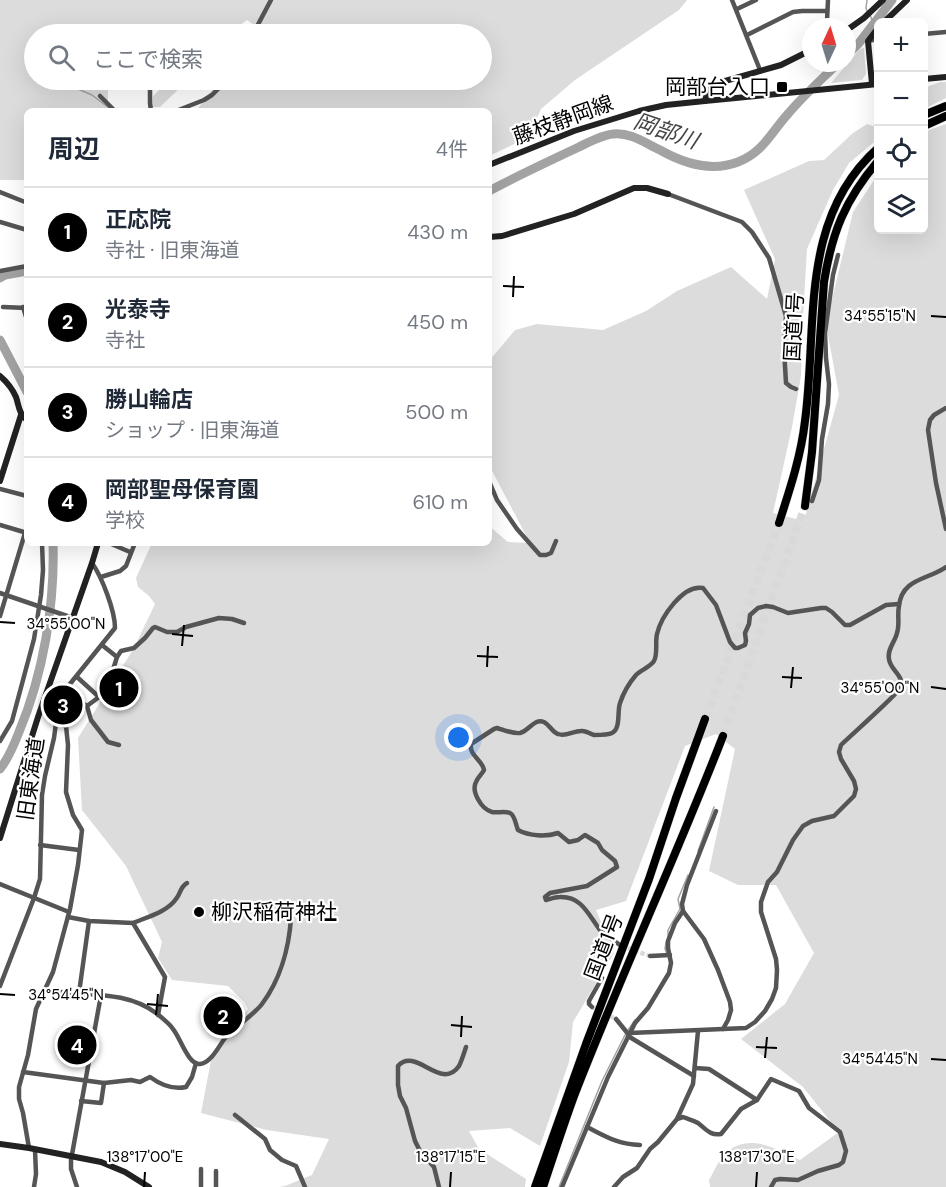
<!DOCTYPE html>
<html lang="ja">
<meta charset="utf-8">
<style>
:root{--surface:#fff;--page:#f6f6f7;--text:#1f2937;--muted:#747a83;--line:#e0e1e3;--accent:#000}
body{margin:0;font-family:"DM Sans","Noto Sans JP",sans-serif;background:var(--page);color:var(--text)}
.controls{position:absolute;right:18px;top:18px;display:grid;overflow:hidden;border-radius:9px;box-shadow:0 6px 24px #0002}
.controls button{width:54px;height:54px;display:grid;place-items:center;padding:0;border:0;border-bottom:2px solid var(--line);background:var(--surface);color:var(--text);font:30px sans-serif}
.compass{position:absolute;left:802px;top:18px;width:54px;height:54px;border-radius:50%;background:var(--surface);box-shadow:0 6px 24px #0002;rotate:4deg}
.you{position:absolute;left:459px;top:738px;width:21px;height:21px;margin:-15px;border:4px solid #fff;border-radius:50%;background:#1a73e8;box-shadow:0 0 0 9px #1a73e833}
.badge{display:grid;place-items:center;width:39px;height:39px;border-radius:50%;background:var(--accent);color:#fff;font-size:20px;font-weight:700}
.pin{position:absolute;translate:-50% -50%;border:3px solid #fff;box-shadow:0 2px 6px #0006}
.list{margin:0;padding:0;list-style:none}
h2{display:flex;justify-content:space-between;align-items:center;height:78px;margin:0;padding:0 24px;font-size:26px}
h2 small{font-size:20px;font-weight:400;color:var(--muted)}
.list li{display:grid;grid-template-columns:39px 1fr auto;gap:18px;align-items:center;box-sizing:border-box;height:90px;padding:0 24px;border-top:2px solid var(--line)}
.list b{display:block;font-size:22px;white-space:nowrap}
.list p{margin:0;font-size:20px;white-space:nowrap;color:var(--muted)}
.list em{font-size:20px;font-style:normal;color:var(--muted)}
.icon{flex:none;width:33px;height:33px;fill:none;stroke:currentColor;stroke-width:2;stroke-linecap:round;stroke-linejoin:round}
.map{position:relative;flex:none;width:946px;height:1187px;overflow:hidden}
.search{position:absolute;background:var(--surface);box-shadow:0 6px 24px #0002;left:24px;top:24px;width:468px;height:66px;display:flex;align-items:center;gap:15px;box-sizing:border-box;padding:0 21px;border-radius:33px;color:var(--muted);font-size:22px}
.panel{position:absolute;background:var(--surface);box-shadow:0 6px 24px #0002;left:24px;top:108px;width:468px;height:438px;border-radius:9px}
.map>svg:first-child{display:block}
</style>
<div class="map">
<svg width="946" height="1187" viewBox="0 0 946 1187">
<rect width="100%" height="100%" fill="#fff"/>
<g fill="#dcdcdc">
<polygon points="0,0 687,0 679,10 575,80 541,109 529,137 489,156 489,111 196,111 220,80 482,80 482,34 251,34 255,26 247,20 228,34 34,34 34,80 146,80 145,81 127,84 112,82 108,90 108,111 27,111 27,180 0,180"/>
<polygon points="864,48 866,74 862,80 831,83 860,49"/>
<polygon points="165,80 188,80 160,107 152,107 153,96 164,85"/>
<polygon points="940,82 946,82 946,98 924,109 924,88"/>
<path d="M878 111V139L849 163 833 190 807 249 802 334 801 376 792 427 773 513 804 521 839 395 826 324 853 212 878 174V230H924V134L929 130 946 124V1187H710L709 1180C714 1172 718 1161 724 1155 747 1131 776 1149 800 1160L839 1132 803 1087 741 1039 785 1004 814 953 776 885H738L709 871 735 749 716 734 685 746 626 901 596 910 614 953 573 1022 569 1062 540 1146 510 1128 469 1131 479 1149 526 1179 525 1187H279L285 1186 312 1175 329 1139 267 1130 201 1113 212 1055 248 1009 244 1002 228 986 172 980 158 958 162 942 126 866 82 810 78 738 134 648 155 604 149 596 138 587 136 578 152 543H489V526L508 542 530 543 489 465V361L515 330 537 324 603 330 646 311 677 291 731 267 767 299 775 259 744 190 809 161 824 160 853 133 867 124 873 126 878 122 874 114Z"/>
</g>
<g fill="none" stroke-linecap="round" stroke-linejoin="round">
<g stroke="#a3a3a3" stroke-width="1.5">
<polyline points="867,0 866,8 867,11"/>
<polyline points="870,15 872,20 872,25"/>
<polyline points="57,80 92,95 109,108"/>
<polyline points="698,851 714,807"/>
<polyline points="668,937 668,930 680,909 678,899 688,875"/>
<polyline points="666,942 665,949 667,954"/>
<polyline points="559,1187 602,1081 626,1033 635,1020"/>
</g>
<g stroke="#a3a3a3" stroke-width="9">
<polyline points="847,55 859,43 892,0"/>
<path d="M489 191C519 175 549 161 579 147 589 142 602 135 613 134 630 132 645 143 660 150 683 163 712 172 738 162 763 152 771 133 787 115 803 96 821 80 838 63"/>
<polyline points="0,278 5,275 27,271"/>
<polyline points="0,340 27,392"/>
<path d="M0 769C8 759 14 745 19 732 43 675 55 605 53 543"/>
</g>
<g stroke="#d9d9d9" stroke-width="4.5" stroke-dasharray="4.5 2" stroke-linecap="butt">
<polyline points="622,946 650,956"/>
<polyline points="592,1007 616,1019"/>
</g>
<g stroke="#d9d9d9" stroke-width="8" stroke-dasharray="8 4" stroke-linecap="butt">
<polyline points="705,719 779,523"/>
<polyline points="723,736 805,506"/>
</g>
<g stroke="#dbdbdb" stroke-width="9">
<g id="highway">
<polyline points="924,115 946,106"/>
<polyline points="924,126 946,116"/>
<path d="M805 506 812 452 824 282C832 232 845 200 878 161"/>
<path d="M779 523C790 489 801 456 805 421 818 326 798 219 878 148"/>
<polyline points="535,1187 586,1044 649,879 676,798 705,719"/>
<path d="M543 1187C553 1157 563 1126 574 1096 621 975 676 857 723 736"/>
</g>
</g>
<g stroke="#555" stroke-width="4.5">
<polyline points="732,0 760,70"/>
<polyline points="828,0 827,21 828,27"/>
<polyline points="737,9 756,0"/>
<polyline points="253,34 271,0"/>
<polyline points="924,34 946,32"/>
<polyline points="747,35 793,12 802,11 827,11"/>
<polyline points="868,41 878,39"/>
<polyline points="150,80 150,103 151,111"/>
<polyline points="100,96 115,111"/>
<polyline points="176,111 204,100 212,95 227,80"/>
<polyline points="0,192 25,202"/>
<polyline points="668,194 742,222 752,232 769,258 786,316 784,349 786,383 791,387 796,389"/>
<polyline points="0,222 27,230"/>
<polyline points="0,271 27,266"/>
<polyline points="3,307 27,308"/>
<polyline points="23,307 27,320"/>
<polyline points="946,408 934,415 930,420 928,430 936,483 946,529"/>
<polyline points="489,481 497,500 517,529 540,555 546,555 551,553 556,541"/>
<polyline points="0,489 27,496"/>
<polyline points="812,501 819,480 822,439 828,404 829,384 826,358 825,333 833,275 838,255"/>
<polyline points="0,525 27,533"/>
<polyline points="109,543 130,552"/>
<polyline points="101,577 120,571 126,566 135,543"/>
<polyline points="0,593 73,618"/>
<polyline points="0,616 25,533"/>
<polyline points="102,645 117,657"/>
<polyline points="77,677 99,697"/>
<polyline points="64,692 87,706"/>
<polyline points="0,741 12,721 34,639 41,595 43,570 42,543"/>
<polyline points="119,745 108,742 91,720 87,706 99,697 112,673 117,657 121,651 134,648 145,638 153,628 155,627 167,632 177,632 186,627 219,618 232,619 244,623"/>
<polyline points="716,811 687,885 682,904 683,911 704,939 718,970 730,1002 731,1010 728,1020 723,1029"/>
<polyline points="40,845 79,850"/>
<polyline points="0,884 69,912"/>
<polyline points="68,917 89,921 133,923 165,977 158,1015"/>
<path d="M133 923C147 917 167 912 176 899 181 893 180 887 187 883"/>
<path d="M620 945C613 940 606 936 600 930 589 916 582 896 560 897 555 897 550 899 546 900L545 897 550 893 587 886 617 867 615 861 602 850 598 843 585 835 578 840 569 842 558 833C546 837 529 836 518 830 516 826 515 815 510 813 506 811 497 813 492 812 481 809 471 791 476 782 478 777 482 774 484 770 482 759 469 756 471 744L494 729 497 728C504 730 513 734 520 733 529 731 534 718 544 722 550 725 552 732 558 734 566 737 573 731 581 731 586 730 589 734 594 735 598 735 608 735 612 733 621 729 617 711 620 703 623 694 630 682 636 675 641 670 650 667 654 661 658 654 655 642 657 634 661 617 683 584 703 588L716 605 730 642 735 648H738L745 645 746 641 745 633 749 624 750 615 758 608 766 606 773 607 788 613 821 608H826L832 612 845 625H850L886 605 899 604"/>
<polyline points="650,956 670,955"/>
<path d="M0 986 34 898 40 879 42 795 45 776 54 738 56 723 49 716 53 705 115 628C115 611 102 577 92 563"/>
<path d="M45 990C83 997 124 989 156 1013 162 1018 169 1023 173 1029 180 1037 188 1065 200 1064 211 1063 219 1046 225 1038 236 1025 252 1017 262 1004 280 980 289 948 291 918"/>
<polyline points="79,993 89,921"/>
<polyline points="592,1007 589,1004 589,1001 602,978"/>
<polyline points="616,1019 629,1035"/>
<path d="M630 1033 746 1028 755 1022 765 1011 772 999 776 988 777 970 776 959 761 912V902L768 882 777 872 793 840 803 826 812 821 834 816 854 796 856 789 854 781 841 759 839 752 841 745C849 737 900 692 901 687 904 675 890 670 889 659 887 649 895 642 897 633 900 624 897 615 899 606 902 578 928 580 946 567"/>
<polyline points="628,1036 694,1076"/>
<polyline points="695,1068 709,1069 757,1100"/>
<path d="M23 1072 104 1083 131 1080 140 1082 150 1077C161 1085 173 1090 186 1087L192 1077 196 1063"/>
<polyline points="81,1101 101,1103 104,1083"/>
<polyline points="235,1115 265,1139 270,1150 282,1160 296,1166 305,1187"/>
<polyline points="677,1119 693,1084 698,1031"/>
<path d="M587 1127C607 1137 617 1144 640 1145"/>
<polyline points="29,1148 23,1113 19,1099 19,1087 28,1055 36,1009 53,972 70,909 78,865 82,830 73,815 66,792 68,745 66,726 56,723"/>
<polyline points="201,1169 201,1187"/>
<polyline points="216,1171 216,1187"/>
<polyline points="34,1187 36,1174 35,1150"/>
<polyline points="77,1187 71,1169 71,1160 101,995"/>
<path d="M439 1187 434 1167 420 1151 415 1141 406 1108 400 1096 398 1085V1066C416 1046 441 1092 459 1066 462 1060 464 1053 466 1047"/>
<polyline points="562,1187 608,1077 635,1023 648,1008 669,973 671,963 668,948 668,941 675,923 683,911"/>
<path d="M614 1187 623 1177 637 1168 650 1149 658 1142 677 1119 683 1117C688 1119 693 1120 698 1123 706 1129 710 1136 721 1134L741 1109 757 1100 771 1079 799 1091 809 1108 840 1132 846 1151 843 1162 839 1165 818 1171 798 1180 780 1179 775 1180 771 1187"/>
</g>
<g stroke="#222" stroke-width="6">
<polyline points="884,22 907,0"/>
<polyline points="847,30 864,18 883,0"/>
<polyline points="924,79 946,77"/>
<polyline points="872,84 868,41 878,28"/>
<path d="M705 101C707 91 709 88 718 83L781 65 811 50"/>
<polyline points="489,165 574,131 639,111 666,105 705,101 878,84"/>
<polyline points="489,237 502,236 574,214 634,188 647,188 668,194"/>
<path d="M0 376C7 382 12 388 16 397 19 406 19 414 27 420"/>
<polyline points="0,481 21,415"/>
<polyline points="0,838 38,717 92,563 98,543"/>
<polyline points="0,1144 29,1148 101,1162 125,1172 149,1187"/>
</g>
<use href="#highway" stroke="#000" stroke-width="8"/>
</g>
<path fill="none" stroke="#000" stroke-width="2" d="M503 286 524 287M513 297 514 276M931 316 946 317M0 622 15 623M172 634 193 636M182 646 184 625M477 656 498 657M487 667 488 646M782 677 802 678M931 687 946 689M791 688 793 667M0 994 15 995M147 1004 168 1006M156 1015 158 994M451 1025 472 1027M461 1037 462 1016M756 1047 777 1048M765 1058 767 1037M931 1059 946 1060M144 1187 145 1172M450 1187 451 1172M756 1187 757 1172"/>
<g fill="#000" stroke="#fff" stroke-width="2">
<rect x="776" y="81" width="12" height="12" rx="3"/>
<circle cx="199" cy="912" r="6"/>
</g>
<g text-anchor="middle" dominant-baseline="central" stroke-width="4.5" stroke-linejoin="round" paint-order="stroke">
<g font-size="21" fill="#000" stroke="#fff" text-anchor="end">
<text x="770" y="87">岡部台入口</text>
<text x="211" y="912" text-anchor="start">柳沢稲荷神社</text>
</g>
<g font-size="21" fill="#000" stroke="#fff">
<text transform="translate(563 120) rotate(-20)">藤枝静岡線</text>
<text transform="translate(794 327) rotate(-87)">国道1号</text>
<text transform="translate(31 779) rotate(-82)">旧東海道</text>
<text transform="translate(604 947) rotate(-69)">国道1号</text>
</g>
<g font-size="22" font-style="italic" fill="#444" stroke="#fff">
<text transform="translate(666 131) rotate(19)">岡部川</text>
</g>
</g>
<g font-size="15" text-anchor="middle" fill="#000" stroke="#fff" stroke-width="4.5" stroke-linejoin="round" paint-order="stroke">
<text x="880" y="321">34°55'15"N</text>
<text x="66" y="629">34°55'00"N</text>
<text x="880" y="693">34°55'00"N</text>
<text x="66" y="1000">34°54'45"N</text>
<text x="880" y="1064">34°54'45"N</text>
<text x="145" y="1162">138°17'00"E</text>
<text x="451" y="1162">138°17'15"E</text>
<text x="757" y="1162">138°17'30"E</text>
</g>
</svg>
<div class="controls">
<button>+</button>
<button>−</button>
<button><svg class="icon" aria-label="locate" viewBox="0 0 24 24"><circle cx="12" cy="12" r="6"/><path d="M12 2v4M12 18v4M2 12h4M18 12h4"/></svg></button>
<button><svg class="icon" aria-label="layers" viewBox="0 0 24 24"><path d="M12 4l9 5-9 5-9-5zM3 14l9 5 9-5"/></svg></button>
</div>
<svg class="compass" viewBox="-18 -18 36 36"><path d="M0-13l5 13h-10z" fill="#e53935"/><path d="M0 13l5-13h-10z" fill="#747a83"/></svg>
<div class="you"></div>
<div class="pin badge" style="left:119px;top:688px">1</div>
<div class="pin badge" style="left:223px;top:1016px">2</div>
<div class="pin badge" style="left:63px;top:705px">3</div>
<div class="pin badge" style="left:77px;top:1045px">4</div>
<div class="search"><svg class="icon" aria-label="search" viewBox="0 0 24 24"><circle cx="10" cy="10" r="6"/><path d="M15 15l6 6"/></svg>ここで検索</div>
<section class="panel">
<h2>周辺<small>4件</small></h2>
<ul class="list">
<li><span class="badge">1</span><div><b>正応院</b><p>寺社 · 旧東海道</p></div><em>430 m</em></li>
<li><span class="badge">2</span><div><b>光泰寺</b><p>寺社</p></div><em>450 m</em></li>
<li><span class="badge">3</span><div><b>勝山輪店</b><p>ショップ · 旧東海道</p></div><em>500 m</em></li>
<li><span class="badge">4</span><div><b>岡部聖母保育園</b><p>学校</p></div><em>610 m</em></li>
</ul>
</section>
</div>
